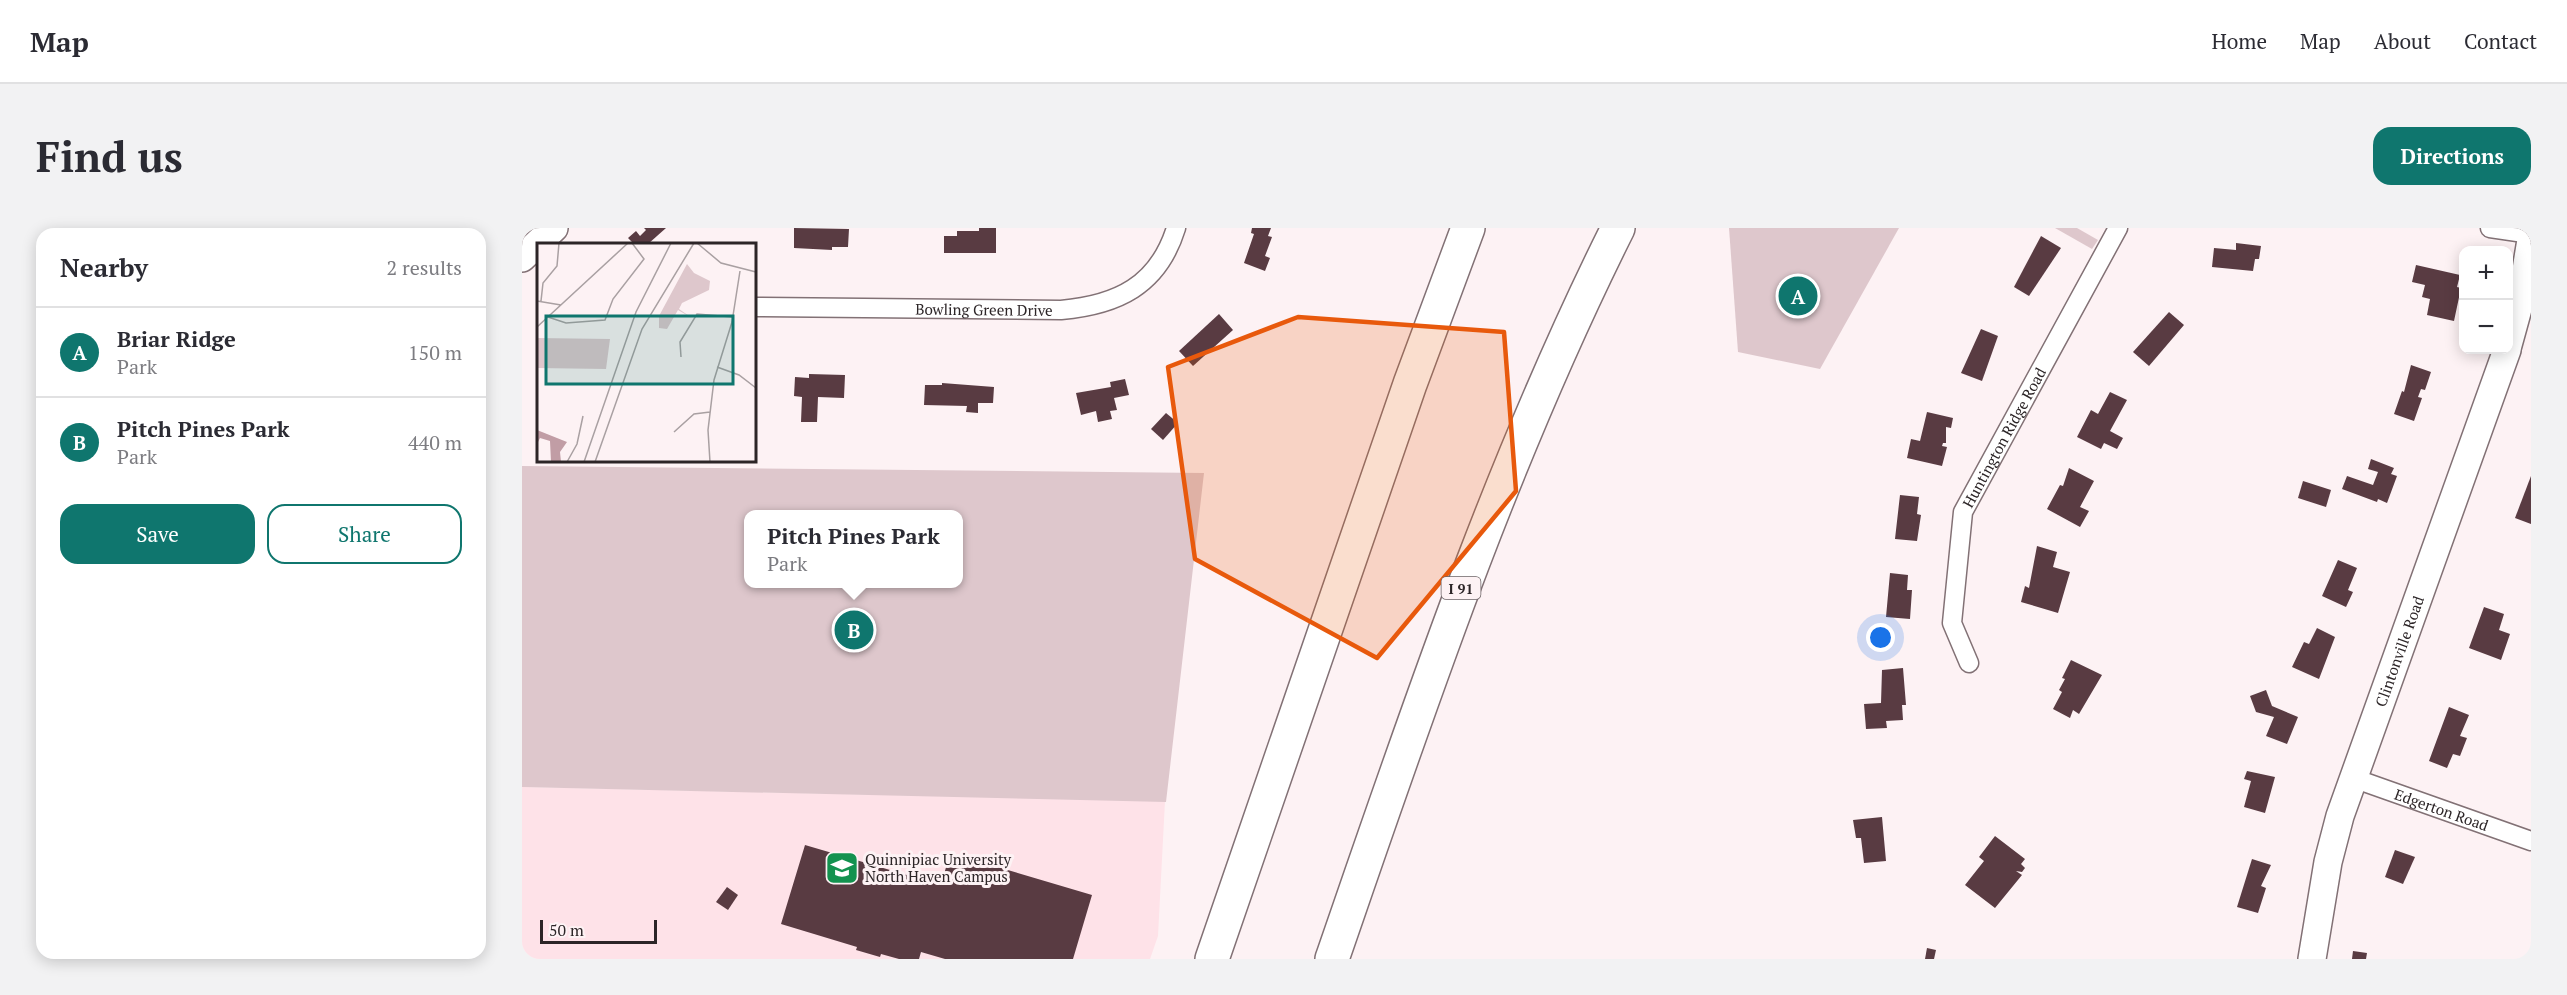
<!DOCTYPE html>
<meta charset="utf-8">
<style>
:root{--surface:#fff;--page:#f2f2f3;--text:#2b2b33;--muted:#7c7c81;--line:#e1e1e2;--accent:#0f766e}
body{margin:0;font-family:"PT Serif",serif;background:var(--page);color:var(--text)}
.controls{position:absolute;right:18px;top:18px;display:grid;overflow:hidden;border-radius:12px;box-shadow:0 3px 15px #0003}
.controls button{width:54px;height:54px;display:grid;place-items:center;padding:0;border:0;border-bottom:2px solid var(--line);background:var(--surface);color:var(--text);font:30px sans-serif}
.scale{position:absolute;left:18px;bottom:15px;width:117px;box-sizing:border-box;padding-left:6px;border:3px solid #2c2527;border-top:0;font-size:16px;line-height:21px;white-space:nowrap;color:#2c2527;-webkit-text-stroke:4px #fdf2f4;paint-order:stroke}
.you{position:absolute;left:1359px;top:410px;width:21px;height:21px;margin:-15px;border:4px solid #fff;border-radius:50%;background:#1a73e8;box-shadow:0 0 0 9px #1a73e833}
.badge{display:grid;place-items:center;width:39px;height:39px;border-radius:50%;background:var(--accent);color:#fff;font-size:20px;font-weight:700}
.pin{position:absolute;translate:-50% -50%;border:3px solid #fff;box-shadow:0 2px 6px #0006}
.popup{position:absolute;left:222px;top:282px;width:219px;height:78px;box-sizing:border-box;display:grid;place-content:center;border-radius:12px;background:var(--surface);filter:drop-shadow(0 2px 4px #0005);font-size:20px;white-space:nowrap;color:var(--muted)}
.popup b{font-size:22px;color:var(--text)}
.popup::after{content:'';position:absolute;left:50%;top:100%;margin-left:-12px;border:12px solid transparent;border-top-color:var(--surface)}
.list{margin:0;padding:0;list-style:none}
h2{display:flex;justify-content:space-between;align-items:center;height:78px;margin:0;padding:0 24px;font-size:26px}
h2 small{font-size:20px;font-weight:400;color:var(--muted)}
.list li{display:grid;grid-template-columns:39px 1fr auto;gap:18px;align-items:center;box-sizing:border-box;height:90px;padding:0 24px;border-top:2px solid var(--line)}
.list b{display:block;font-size:22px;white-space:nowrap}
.list p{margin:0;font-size:20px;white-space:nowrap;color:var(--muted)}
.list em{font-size:20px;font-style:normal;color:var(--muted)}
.actions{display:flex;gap:12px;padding:18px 24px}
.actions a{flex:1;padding:14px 0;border:2px solid var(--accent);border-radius:18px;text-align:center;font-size:21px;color:var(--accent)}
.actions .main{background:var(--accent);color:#fff}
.map{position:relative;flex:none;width:2009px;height:731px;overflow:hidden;border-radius:18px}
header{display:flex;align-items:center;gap:36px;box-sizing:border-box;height:84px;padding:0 30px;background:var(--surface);border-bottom:2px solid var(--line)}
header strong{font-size:28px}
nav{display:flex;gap:33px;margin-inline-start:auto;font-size:21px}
.intro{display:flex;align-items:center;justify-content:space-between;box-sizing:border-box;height:144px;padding:0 36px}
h1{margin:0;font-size:42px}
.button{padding:15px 27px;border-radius:18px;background:var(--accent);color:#fff;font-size:21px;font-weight:700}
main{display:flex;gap:36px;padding:0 36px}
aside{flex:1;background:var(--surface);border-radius:18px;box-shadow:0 3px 15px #0003}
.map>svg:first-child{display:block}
</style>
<header>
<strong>Map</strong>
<nav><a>Home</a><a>Map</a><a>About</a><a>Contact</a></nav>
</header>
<div class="intro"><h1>Find us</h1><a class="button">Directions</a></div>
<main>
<aside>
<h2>Nearby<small>2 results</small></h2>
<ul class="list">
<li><span class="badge">A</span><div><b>Briar Ridge</b><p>Park</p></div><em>150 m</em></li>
<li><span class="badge">B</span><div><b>Pitch Pines Park</b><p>Park</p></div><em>440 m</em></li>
</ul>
<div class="actions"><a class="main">Save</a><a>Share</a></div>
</aside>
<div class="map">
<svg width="2009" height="731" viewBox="0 0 2009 731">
<rect width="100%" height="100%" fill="#fdf2f4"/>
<polygon fill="#fee2e8" points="0,559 643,573 636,708 628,731 0,731"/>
<g fill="#dec7cc" fill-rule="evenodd">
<polygon points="1207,0 1377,0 1298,141 1216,124"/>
<polygon points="1533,0 1555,0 1576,12 1570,21"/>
<path d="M0 238 682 245 644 574 0 559ZM437 286V356H227V286Z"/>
</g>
<g fill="#593b42">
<polygon points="122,0 144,0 126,16 112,16 106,10 114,3 118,8 124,2"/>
<polygon points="272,0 327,1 326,19 310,19 310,22 272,20"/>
<polygon points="457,0 474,0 474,25 422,25 422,8 435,8 435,3 457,3"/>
<polygon points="730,0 749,0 746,8 750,9 743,28 748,30 743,43 722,35 732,6 729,5"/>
<polygon points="1519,8 1539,20 1507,68 1492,59"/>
<polygon points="1714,15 1739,18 1737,31 1733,31 1731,43 1690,39 1692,20 1714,22"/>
<polygon points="1894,37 1938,47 1935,59 1939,60 1932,93 1905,87 1908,71 1900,69 1903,57 1890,54"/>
<polygon points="1647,84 1662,97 1627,138 1611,124"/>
<polygon points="697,86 711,102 671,138 657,123"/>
<polygon points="1459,101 1476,108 1460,153 1439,145"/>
<polygon points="1889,137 1909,144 1903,162 1899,161 1896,169 1900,170 1892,193 1872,186 1880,163 1882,164"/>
<polygon points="287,146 323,147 322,170 296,169 295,194 279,194 280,169 272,168 273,149 287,150"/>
<polygon points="603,151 607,167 592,170 595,182 588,183 590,191 576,194 574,183 559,187 554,165 589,159 588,154"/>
<polygon points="420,155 472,159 471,175 456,175 456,185 444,184 445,178 402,177 403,157 420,157"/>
<polygon points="1588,164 1605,172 1588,203 1601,210 1595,221 1582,215 1579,221 1555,209 1569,182 1576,186"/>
<polygon points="1405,184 1431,190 1429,200 1424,199 1424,215 1421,215 1420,218 1425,219 1420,238 1385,230 1389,211 1398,213"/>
<polygon points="644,185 656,195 641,212 629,201"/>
<polygon points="1849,231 1872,240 1869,246 1875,248 1865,275 1856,271 1855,274 1820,261 1825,248 1851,257 1856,244 1846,241"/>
<polygon points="1547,240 1572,253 1558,279 1567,283 1558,299 1525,281 1538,257 1541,258"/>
<polygon points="2009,248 2009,296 1993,290"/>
<polygon points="1781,253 1809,262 1804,279 1776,270"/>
<polygon points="1378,267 1397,269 1395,286 1399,287 1395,313 1373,311"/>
<polygon points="1515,318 1535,324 1531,339 1548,344 1536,385 1499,374 1503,358 1507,360"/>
<polygon points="1816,332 1835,340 1826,362 1831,364 1824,379 1800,368"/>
<polygon points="1368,345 1386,347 1385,362 1390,362 1388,391 1364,389"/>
<polygon points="1962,379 1982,386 1977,402 1988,406 1979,432 1947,420"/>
<polygon points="1795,400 1813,409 1797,451 1770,439 1782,414 1787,416"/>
<polygon points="1549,432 1580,447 1557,486 1551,482 1548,490 1531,481 1540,464 1537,462 1543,451 1540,450"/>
<polygon points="1381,440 1384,477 1380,477 1381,492 1364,493 1365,500 1344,501 1342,476 1359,475 1360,442"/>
<polygon points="1744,462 1750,478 1776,489 1765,516 1744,508 1752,489 1734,484 1728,468"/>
<polygon points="1927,479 1947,487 1938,508 1945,510 1938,528 1931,526 1925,540 1907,533"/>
<polygon points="1725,543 1753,549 1743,585 1722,579 1729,553 1722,551"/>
<polygon points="1360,589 1364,633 1342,635 1339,610 1334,610 1331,592"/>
<polygon points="1473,608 1503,631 1499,636 1503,640 1500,644 1494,643 1500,647 1473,680 1443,657 1462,633 1457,629"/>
<polygon points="283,617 419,657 428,625 570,667 551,731 423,731 399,724 397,731 377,731 359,726 358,729 334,722 335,719 259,696"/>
<polygon points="1873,622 1893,629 1881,656 1863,649"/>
<polygon points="1730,631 1749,637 1739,658 1744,660 1736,685 1715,679"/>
<polygon points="205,659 216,667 206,682 194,674"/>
<polygon points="1405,720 1414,722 1412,731 1403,731"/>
<polygon points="1831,723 1845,725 1844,731 1830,731"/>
</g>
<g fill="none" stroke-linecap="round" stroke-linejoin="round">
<g stroke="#827175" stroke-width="21">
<g id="street">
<polyline points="1968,0 2009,6"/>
<path id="s1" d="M232 79 539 82C595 77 636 58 654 0"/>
<path id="s2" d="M1447 435 1430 395 1441 284 1596 0"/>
<path id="s3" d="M1831 550 2009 613"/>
</g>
</g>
<g stroke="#827175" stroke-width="30">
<g id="secondary">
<polyline points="0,30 32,0"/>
<polyline points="1986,117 2000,66 2009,12"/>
<path id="s4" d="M1790 731 1806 634 1818 588 1985 122"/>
</g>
</g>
<g stroke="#827175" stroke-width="36">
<g id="highway">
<polyline points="690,731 888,156 946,0"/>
<path d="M810 731C896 482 978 236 1096 0"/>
</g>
</g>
<use href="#street" stroke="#fff" stroke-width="18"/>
<use href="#secondary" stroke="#fff" stroke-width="27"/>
<use href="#highway" stroke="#fff" stroke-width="33"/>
</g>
<path fill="#e8590c" fill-opacity="0.2" stroke="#e8590c" stroke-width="4.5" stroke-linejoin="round" d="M776 89 982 104 994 263 855 430 673 331 646 139Z"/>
<defs>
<g id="university-square" transform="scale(1.725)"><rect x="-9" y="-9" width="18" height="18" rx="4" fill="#13924f" stroke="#fdf2f4"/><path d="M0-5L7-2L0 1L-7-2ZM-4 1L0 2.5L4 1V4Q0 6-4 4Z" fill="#fff"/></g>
</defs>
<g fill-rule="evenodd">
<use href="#university-square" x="320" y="640"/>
</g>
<g text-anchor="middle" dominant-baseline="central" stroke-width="6" stroke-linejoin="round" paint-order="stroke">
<rect fill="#fdf2f4" stroke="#6b6264" stroke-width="1.5" x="919.5" y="349" width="39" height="22" rx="4.5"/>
<g font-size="14" font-weight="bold" fill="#2c2527">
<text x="939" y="360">I 91</text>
</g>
<g font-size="15" fill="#2c2527" stroke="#fdf2f4">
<text stroke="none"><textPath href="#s1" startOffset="230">Bowling Green Drive</textPath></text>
<text stroke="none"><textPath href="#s2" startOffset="240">Huntington Ridge Road</textPath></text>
<text stroke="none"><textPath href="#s4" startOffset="321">Clintonville Road</textPath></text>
<text stroke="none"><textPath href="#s3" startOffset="94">Edgerton Road</textPath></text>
</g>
<g font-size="15" fill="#2c2527" stroke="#fdf2f4" text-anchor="start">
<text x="343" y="631">Quinnipiac University<tspan x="343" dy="17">North Haven Campus</tspan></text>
</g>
</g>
<g transform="translate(15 15)">
<rect width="219" height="219" fill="#fdf2f4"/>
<path d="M150 21 157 30 173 38 172 47 145 60 142 66 155 75 141 67 130 86 122 85V73ZM0 95 73 96 69 126 0 125Z" fill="#dec7cc"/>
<path d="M0 187 30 199 23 209 24 219H14L13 198 3 195 0 201Z" fill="#c19da5"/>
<path fill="none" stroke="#a9a0a2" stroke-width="1.5" d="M160 0 184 20 219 29M0 58 24 62M4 58 6 40 20 23 22 0M11 74 29 80 68 77 76 56 107 16 95 0M0 84 91 0M144 114 143 99 160 71 196 74M180 124 202 132 219 145M137 189 157 171 173 169M30 219 40 201 46 173M47 219 99 69 134 0M58 219 105 86 157 0M173 219 171 187 177 137 195 79 203 28"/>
<path fill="#0f766e" fill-opacity="0.15" stroke="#0f766e" stroke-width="3" d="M9 73H196V141H9Z"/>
<rect width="219" height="219" fill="none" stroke="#2c2527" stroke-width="3"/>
</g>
</svg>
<div class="controls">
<button>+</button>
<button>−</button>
</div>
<div class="scale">50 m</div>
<div class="you"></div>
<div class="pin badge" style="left:1276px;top:68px">A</div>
<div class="pin badge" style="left:332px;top:402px">B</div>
<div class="popup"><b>Pitch Pines Park</b>Park</div>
</div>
</main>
